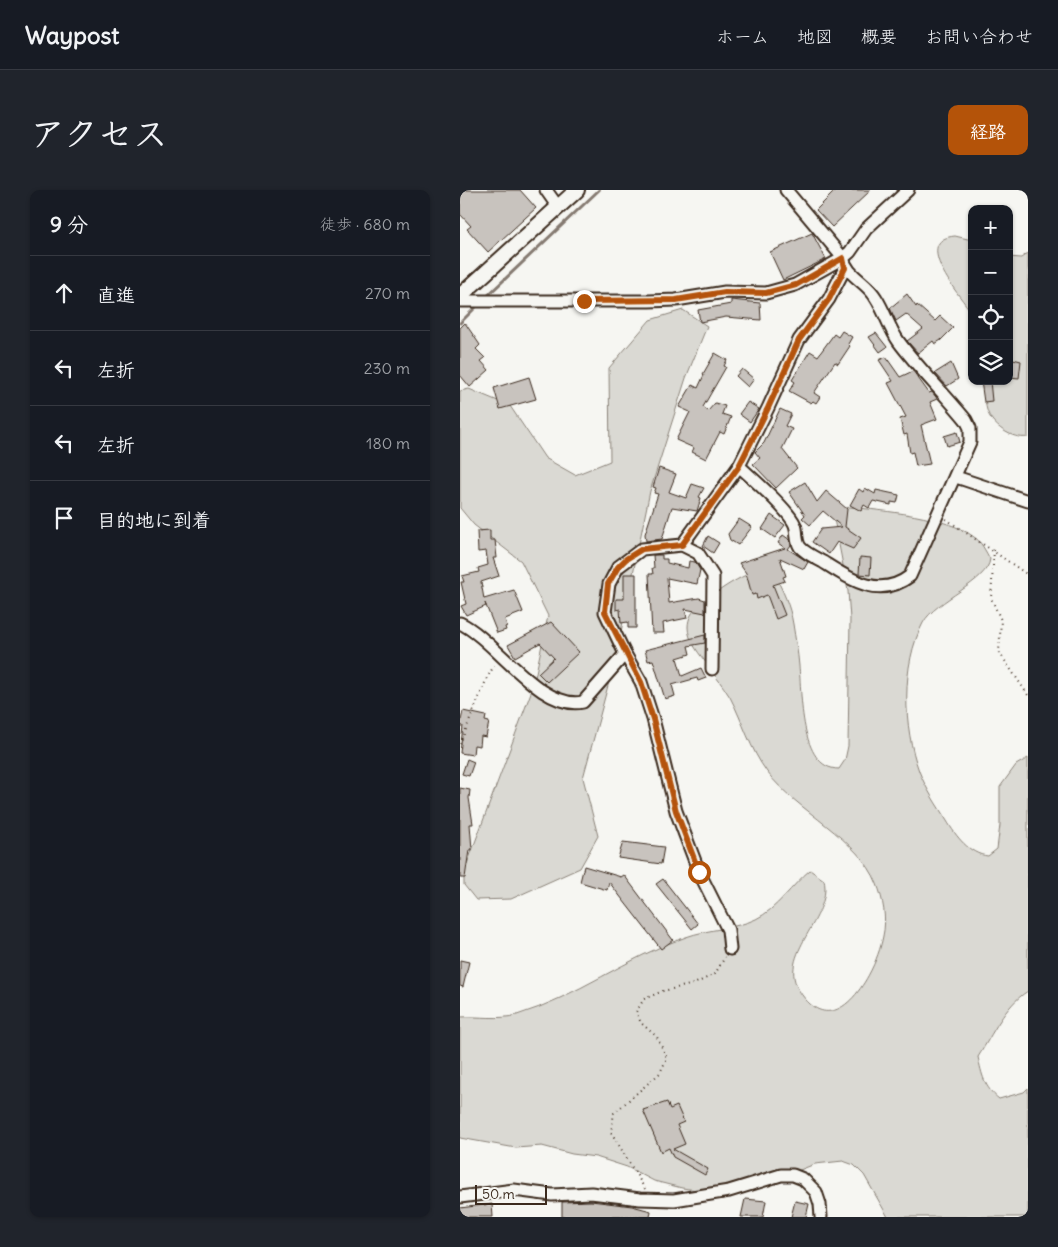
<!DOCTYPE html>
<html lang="ja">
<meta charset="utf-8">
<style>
:root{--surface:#171b24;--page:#20242c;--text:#f1f3f6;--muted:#9ea1a6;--line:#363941;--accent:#b45309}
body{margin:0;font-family:Delius,"Klee One",sans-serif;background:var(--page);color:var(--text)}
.controls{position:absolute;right:15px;top:15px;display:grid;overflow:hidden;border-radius:10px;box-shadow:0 1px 4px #0004}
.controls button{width:45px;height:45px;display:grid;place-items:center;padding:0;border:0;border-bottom:1px solid var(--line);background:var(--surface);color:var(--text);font:25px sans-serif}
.scale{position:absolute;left:15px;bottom:12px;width:72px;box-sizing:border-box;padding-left:5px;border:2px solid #3b2a1e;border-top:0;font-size:14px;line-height:18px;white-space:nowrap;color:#3b2a1e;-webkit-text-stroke:4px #f6f6f2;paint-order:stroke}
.stop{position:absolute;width:15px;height:15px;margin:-11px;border:4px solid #b45309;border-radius:50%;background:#fff}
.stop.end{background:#b45309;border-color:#fff;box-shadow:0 1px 5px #0008}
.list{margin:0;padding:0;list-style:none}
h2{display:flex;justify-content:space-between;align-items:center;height:65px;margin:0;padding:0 20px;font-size:21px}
h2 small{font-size:16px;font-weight:400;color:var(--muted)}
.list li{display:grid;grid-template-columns:32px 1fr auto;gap:15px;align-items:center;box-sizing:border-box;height:75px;padding:0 20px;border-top:1px solid var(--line)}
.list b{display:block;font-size:19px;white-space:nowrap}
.list em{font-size:16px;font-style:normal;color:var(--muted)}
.icon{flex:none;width:28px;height:28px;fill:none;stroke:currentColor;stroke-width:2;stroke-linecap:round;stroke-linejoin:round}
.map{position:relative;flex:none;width:568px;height:1027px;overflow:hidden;border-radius:10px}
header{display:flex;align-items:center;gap:30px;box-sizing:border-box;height:70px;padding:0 25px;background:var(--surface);border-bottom:1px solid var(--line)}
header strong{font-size:24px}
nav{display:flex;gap:28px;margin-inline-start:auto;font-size:18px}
.intro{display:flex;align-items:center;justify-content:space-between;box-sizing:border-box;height:120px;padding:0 30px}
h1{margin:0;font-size:35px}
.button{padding:12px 22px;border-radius:10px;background:var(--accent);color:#fff;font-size:18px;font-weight:700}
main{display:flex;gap:30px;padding:0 30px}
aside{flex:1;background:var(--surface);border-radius:10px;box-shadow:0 1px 4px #0004}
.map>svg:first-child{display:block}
</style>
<header>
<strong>Waypost</strong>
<nav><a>ホーム</a><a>地図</a><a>概要</a><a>お問い合わせ</a></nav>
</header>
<div class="intro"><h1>アクセス</h1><a class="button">経路</a></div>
<main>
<aside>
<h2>9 分<small>徒歩 · 680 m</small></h2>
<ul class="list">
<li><svg class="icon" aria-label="ahead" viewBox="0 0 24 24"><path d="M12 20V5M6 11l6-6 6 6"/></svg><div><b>直進</b></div><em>270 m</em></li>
<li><svg class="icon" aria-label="left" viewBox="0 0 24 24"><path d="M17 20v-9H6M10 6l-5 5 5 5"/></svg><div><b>左折</b></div><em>230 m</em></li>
<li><svg class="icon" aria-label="left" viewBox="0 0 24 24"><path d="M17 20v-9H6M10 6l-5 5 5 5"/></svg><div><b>左折</b></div><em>180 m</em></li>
<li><svg class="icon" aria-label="arrive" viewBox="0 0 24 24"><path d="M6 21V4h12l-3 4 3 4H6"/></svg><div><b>目的地に到着</b></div></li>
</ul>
</aside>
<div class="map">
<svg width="568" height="1027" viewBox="0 0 568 1027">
<rect width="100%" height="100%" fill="#f6f6f2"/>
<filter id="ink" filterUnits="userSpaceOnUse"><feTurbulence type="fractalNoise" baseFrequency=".02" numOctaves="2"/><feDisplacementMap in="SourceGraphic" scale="10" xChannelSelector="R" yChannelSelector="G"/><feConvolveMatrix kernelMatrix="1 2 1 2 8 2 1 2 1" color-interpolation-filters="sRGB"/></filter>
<g filter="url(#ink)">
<g fill="#dad9d3" stroke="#8a8278">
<path d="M495 46 512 50V123C501 107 450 50 495 46Z"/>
<path d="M568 63V247C552 250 531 235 527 220 524 211 526 200 526 191H549V67L561 68Z"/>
<polygon points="223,120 247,136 226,188 190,301 156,466 123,588 138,646 120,678 51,709 16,710 4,695 4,682 73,497 88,426 61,371 14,335 0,318 0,201 9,199 50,216 85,268 115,285 150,271 149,178 190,130"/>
<path d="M390 317C424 321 487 326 514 347 521 351 526 362 530 369 528 392 475 410 463 433 441 475 443 537 459 581 466 599 477 615 487 631 496 646 509 664 528 666L537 659 540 635V597L556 575 568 568V801C545 815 532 845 518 867 522 885 524 897 539 909L564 902 568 898V1027H428L404 985 394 975 383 971 355 974 299 996 267 1004 222 998 194 991 167 977 136 967 112 964 82 956 56 958 0 948V827C18 826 40 830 57 825 116 807 167 767 226 747 248 739 275 739 296 729 317 719 332 695 350 680L364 690C373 728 315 765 340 802 376 857 417 781 423 746 427 729 423 709 417 694 400 649 336 621 307 582 290 559 283 532 270 507 262 494 252 482 244 470 237 461 228 449 228 437 228 419 246 410 259 401 265 396 287 383 295 382 301 381 308 383 314 384 323 400 330 416 333 434 335 448 338 462 339 476 342 503 339 579 379 579L385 570 388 556 390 429 388 401 374 329 377 320Z"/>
</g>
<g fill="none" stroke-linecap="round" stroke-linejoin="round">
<g stroke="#857a71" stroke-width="3">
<polyline points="25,108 139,0"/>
<polyline points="0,133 19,114"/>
</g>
</g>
<g fill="#c8c3be" stroke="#3b2a1e">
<polygon points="5,0 60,0 76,18 28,62 7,39 11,36 0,24 0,5"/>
<polygon points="376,0 411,0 372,37 356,20"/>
<polygon points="352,43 366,69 323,90 310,62"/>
<polygon points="447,104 456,117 457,115 475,131 480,126 493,138 481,150 475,154 473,151 458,163 447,151 463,139 446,124 436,131 430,118"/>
<polygon points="271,110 300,113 301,130 266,127 240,132 238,120 271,114"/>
<polygon points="5,133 20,155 16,159 25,168 21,171 29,180 10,197 0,185 0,138"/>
<polygon points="382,141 392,147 388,154 390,156 378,174 375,172 354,203 360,207 356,213 353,211 351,213 329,201 335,192 332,190 350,161 358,166 374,144 378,147"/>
<polygon points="416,143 427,157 420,162 409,147"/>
<polygon points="255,163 267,170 264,176 266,177 243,217 248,221 255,213 265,216 262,224 271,227 264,244 260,242 246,269 232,262 234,258 216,250 230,222 219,217 232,195 238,198 244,185 243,184"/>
<polygon points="426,167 440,187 453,181 469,203 472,202 476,207 477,209 470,212 477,229 461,235 470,274 456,276 453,262 450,263 447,244 444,245 440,229 446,227 428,193 433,191 419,170"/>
<polygon points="549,168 561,171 559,188 549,187"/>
<polygon points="491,173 498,189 487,196 475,183"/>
<polygon points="282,179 294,189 288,197 276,186"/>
<polygon points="69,187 76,209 40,219 34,198"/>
<polygon points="521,191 530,191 532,211 524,212"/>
<polygon points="288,212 299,219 290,232 279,224"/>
<polygon points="320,219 331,224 325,236 332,239 322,259 337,278 316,298 293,274 300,268 295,262 304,253"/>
<polygon points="497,242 500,252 487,256 484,246"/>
<polygon points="199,278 216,284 209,302 226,308 232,294 244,298 239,307 241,308 237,321 212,317 202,349 186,351 185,344 198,304 194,303 196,298 193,297"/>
<polygon points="345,292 357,312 366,301 387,319 385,337 401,348 393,359 377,352 369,364 352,352 361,339 382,337 363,321 350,335 342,328 345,325 329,302"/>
<polygon points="405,298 415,304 416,300 439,305 437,313 431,312 431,315 413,311 409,318 404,315 401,321 390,315 399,299 403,302"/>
<polygon points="311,325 325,335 315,348 302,339"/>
<polygon points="279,329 292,337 278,355 270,350 268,344"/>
<polygon points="30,340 30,350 35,350 37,368 33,368 39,386 21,392 24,409 54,400 63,422 45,429 47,436 45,437 46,440 37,443 25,413 26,416 6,425 1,416 6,414 1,392 4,392 2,386 19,382 18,378 28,375 26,361 18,362 17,341"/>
<polygon points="323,345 330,350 331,355 328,359 348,372 344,379 320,368 326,386 323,387 325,391 313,395 325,425 316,429 307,405 297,409 296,404 292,405 286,383 279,373 325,358 318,353"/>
<polygon points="248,346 259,353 253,363 243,356"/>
<polygon points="193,365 202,365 202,369 207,369 207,373 228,378 229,371 235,372 240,380 237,394 207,388 209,413 239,408 245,410 245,423 225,419 227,428 203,433 204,443 192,443 189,384 193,384 192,378 194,378"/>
<polygon points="400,367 411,368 410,385 399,384"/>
<polygon points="164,384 176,384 176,438 168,438 168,432 161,433 160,419 156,420 156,409 164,409"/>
<polygon points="91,432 119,462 87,492 78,483 94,468 80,453 55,467 48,455"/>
<polygon points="245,445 245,453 228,456 230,464 217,468 222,486 241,478 246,488 238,491 237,488 212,495 215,506 205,509 193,470 188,471 185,460"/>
<polygon points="3,521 26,526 25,531 29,532 26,547 21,546 20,556 14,555 13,565 0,563 3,536 0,535"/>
<polygon points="7,569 14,572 9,586 2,584"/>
<polygon points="0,598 10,600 9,608 13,634 10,634 12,660 9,660 5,688 0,688"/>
<polygon points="163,652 204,657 201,674 158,668"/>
<polygon points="124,676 161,687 164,685 213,750 201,759 149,692 147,700 120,692"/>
<polygon points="203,689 238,734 232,739 196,694"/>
<polygon points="0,770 9,772 3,797 0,796"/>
<polygon points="207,912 210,919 217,916 224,932 217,935 225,954 213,959 248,979 245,985 213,967 209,958 201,962 183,920"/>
<polygon points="285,1009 306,1011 303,1027 281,1027"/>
<polygon points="131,1011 172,1016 191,1021 190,1027 102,1027 102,1012"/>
<polygon points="335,1011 349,1014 346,1027 331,1027"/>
<polygon points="32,1014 33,1027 0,1027 0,1018"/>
</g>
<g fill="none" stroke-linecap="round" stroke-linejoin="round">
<g stroke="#3b2a1e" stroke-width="15">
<g id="minor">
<polyline points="86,0 98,17"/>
<polyline points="0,111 189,111 216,110 265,102 306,103 335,95 383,68 390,62 406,39 448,0"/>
<path d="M279 276C292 288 329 320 335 335 338 342 335 350 340 357 345 363 356 368 363 372 390 389 419 410 450 386L510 252V238L506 230C485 204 459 179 439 152 429 138 425 122 416 108 407 92 387 86 383 68L326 0"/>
<polyline points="496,287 568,311"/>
<polyline points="222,355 279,276 308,218 339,150 369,109 385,78"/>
<path d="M0 433C36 450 80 521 123 512L165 464 145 422 149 394 158 377 182 359 222 355 238 363 253 386 252 479"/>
<polyline points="165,464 181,492 193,529 216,621 239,682 268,740 270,759"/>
<polyline points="0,1007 54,1000 92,1005 131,1003 180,1009 214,1010 269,1001 321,985 333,985 343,989 356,1002 360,1014 361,1027"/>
</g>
</g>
<g stroke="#3b2a1e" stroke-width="18">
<polyline id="major" points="0,106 117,0"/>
</g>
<g stroke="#3b2a1e" stroke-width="2" stroke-dasharray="1 4" stroke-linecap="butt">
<polyline points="486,329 568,385"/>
<polyline points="534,360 531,408 541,430 539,462 568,505"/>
<polyline points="0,554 27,488 35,474"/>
<polyline points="185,999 151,942 154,923 200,883 207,868 197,847 181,833 176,822 184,809 203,801 234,794 255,784 265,767"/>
</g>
<use href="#minor" stroke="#f6f6f2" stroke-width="11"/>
<use href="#major" stroke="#f6f6f2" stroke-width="14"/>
</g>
</g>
<g fill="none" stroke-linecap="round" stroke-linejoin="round" filter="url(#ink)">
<polyline stroke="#b45309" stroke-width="6" points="124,111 216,110 265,102 306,103 336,95 383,68 385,78 369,109 339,150 308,218 279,276 222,355 182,359 166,369 158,377 148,394 145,422 181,492 193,529 216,621 239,682"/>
</g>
</svg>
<div class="controls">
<button>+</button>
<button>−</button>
<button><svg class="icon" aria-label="locate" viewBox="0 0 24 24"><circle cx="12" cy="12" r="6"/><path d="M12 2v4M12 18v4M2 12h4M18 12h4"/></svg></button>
<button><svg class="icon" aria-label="layers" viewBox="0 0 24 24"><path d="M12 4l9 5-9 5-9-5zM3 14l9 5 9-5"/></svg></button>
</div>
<div class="scale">50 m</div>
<div class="stop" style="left:239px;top:682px"></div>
<div class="stop end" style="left:124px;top:111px"></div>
</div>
</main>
